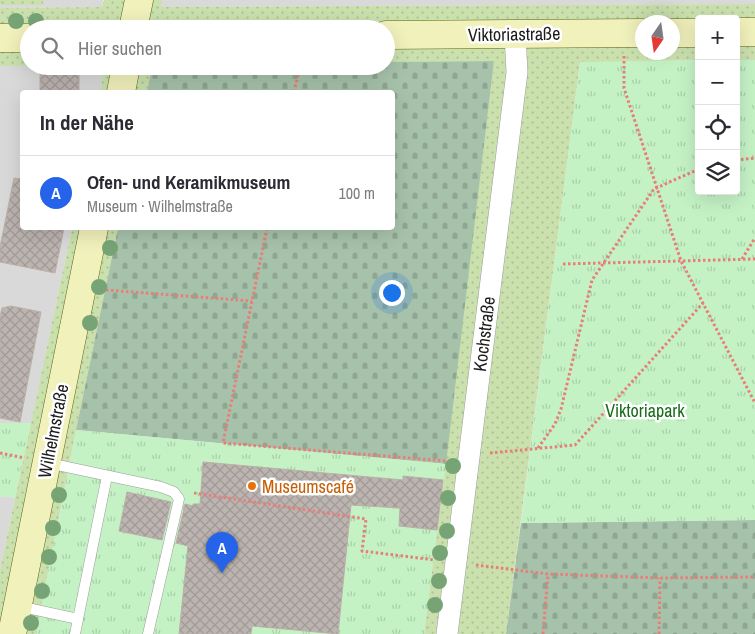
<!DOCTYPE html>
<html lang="de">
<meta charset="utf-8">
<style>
:root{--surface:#fff;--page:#f7f7f7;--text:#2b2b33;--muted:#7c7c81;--line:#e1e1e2;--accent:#2563eb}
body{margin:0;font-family:"Archivo Narrow",sans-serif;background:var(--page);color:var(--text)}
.controls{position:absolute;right:15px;top:15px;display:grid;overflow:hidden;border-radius:5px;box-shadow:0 5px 20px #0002}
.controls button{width:45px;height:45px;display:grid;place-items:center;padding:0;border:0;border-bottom:1px solid var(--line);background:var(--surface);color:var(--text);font:25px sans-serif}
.compass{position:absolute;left:635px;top:15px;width:45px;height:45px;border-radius:50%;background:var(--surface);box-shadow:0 5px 20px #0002;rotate:193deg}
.you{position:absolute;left:391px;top:292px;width:18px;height:18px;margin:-12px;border:4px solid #fff;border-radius:50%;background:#1a73e8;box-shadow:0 0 0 8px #1a73e833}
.badge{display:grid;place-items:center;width:32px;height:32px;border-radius:50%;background:var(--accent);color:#fff;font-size:16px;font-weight:700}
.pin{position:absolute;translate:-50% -41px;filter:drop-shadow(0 1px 2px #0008)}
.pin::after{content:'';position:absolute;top:26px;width:18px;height:15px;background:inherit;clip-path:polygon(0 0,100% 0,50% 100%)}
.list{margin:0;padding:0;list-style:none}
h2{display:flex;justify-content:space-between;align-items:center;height:65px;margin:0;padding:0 20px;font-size:21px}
h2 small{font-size:16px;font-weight:400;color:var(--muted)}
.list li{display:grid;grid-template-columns:32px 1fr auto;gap:15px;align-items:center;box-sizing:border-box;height:75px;padding:0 20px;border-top:1px solid var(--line)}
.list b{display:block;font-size:19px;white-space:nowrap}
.list p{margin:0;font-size:16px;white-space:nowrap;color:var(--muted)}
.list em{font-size:16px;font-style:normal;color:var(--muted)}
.icon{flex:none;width:28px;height:28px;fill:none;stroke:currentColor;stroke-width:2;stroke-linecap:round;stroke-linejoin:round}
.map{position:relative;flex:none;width:755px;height:634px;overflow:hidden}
.search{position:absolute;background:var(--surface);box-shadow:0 5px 20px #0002;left:20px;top:20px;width:375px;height:55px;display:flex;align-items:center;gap:12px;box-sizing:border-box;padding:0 18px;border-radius:28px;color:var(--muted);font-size:19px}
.panel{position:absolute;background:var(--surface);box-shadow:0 5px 20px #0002;left:20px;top:90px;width:375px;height:140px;border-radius:5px}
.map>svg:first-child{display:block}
</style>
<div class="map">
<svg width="755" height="634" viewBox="0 0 755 634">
<defs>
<pattern id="grass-dots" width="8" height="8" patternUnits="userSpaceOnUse" patternTransform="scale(1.25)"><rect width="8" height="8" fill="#cae1ae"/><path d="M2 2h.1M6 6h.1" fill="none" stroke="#adc095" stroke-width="1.8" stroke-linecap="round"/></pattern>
<pattern id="cemetery-stones" width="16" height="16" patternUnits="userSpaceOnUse" patternTransform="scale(1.25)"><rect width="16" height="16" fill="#a7c2aa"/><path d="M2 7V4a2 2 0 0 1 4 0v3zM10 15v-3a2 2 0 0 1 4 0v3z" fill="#8fa692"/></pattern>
<pattern id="park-tufts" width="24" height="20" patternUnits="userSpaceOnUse" patternTransform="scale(1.25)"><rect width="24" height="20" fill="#c4f2c5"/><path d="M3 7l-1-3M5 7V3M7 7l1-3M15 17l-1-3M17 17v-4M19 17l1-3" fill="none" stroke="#a8cfa9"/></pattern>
<pattern id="building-cross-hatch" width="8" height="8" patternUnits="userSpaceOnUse" patternTransform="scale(1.25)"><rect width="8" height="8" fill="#bcb4b0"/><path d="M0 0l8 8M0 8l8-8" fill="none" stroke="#a19a97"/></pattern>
</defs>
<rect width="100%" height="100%" fill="#ece9e3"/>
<g fill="#dad9d9">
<polygon points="0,0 103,0 102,7 0,8"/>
<polygon points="162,0 755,0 755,4 160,7"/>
<polygon points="0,66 105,66 100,92 22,92 22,228 72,228 31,423 0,423"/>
<polygon points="0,496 15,498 0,570"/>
</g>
<g fill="url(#grass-dots)" fill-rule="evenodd">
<rect x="0" y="0" width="43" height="5"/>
<path d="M104 0H162L161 7 755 4V60H736V19H699V60L580 63 506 634H424L494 61 386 62V29H29V66H0V8L102 7ZM642 22H672V52H642Z"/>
<polygon points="105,66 152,66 147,92 100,92"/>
<polygon points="72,228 118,228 76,430 36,634 0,634 0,570"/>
</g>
<g fill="url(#cemetery-stones)">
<polygon points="494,61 446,464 76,430 118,228 392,228 392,92 147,92 152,66 386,66 386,62"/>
<polygon points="755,520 755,634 506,634 521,523"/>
</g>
<g fill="url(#park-tufts)">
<polygon points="699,60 699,191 736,191 736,60 755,60 755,520 521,523 580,62"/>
<polygon points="0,423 31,423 15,498 0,496"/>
<polygon points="76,430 446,464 424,634 36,634"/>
</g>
<g fill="url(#building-cross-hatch)" stroke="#bcafa7">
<rect x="40" y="72" width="39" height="20"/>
<polygon points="14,178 22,179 22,228 64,228 55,273 0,262 0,247"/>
<polygon points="11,306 41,312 20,422 0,418 0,317 2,308"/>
<polygon points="203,462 403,480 403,476 443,480 437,530 399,526 400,508 351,505 338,634 252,626 251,634 179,634 188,546 176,543 185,504 193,506 193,504 200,504"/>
<polygon points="127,492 171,502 162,540 119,531"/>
</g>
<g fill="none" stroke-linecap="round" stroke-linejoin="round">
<g stroke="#9d9d9d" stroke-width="11">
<g id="lane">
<polyline points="48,463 161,487 174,492 179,499 148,634"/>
<polyline points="18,606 78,619"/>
<polyline points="75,634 107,476"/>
</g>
</g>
<g stroke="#9d9d9d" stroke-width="22">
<polyline id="street" points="447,634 517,72 515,35"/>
</g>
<g stroke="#606511" stroke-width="29">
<g id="secondary">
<polyline points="133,29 139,0"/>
<polyline points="736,32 755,32"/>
<polyline points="672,33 699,33"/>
<polyline points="386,35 642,33"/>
<polyline points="0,38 29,38"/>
<polyline points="121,92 126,66"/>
<polyline points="12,634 94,228"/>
</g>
</g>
<g stroke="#e87e78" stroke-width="3" stroke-dasharray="2.5 2.5" stroke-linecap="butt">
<polyline points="624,56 624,88 681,261 755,403"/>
<polyline points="294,92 300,66"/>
<polyline points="736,160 755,158"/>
<polyline points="267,228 223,443 446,461"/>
<polyline points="742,259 755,238"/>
<polyline points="563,264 755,259"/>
<polyline points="106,290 252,301"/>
<polyline points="538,448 555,424 561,409 592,280 654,189 699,169"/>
<polyline points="0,453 24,458"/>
<polyline points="490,453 575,445 703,303"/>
<polyline points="194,493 366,519 362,551 435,560"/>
<polyline points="476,565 548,574 660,578 755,577"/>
<polyline points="543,634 548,574"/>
<polyline points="659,634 660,578"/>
</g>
<use href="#lane" stroke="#fff" stroke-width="10"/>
<use href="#street" stroke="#fff" stroke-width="21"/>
<use href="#secondary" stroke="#f1f1bc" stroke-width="28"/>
</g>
<g fill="#77a475">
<circle cx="16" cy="21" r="8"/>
<circle cx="36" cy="21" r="8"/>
<circle cx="110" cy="248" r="8"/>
<circle cx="99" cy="287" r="8"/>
<circle cx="90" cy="323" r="8"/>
<circle cx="453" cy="466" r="8"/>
<circle cx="59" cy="495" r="8"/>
<circle cx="448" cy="498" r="8"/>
<circle cx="53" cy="528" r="8"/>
<circle cx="447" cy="531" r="8"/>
<circle cx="440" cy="553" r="8"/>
<circle cx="49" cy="557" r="8"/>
<circle cx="439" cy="581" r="8"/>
<circle cx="42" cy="591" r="8"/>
<circle cx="435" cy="605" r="8"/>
<circle cx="31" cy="623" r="8"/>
</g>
<circle fill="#e8710a" stroke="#fff" stroke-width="2" cx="252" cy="486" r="5"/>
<g text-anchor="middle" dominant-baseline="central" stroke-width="5" stroke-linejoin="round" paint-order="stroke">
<g font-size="18" fill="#1c1c1c" stroke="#fff">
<text transform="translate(514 34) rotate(-1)">Viktoriastraße</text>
<text transform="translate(484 334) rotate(-83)">Kochstraße</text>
<text transform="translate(53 431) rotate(-79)">Wilhelmstraße</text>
</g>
<g font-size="18" fill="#186c1b" stroke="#fff">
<text x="645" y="410">Viktoriapark</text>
</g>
<g font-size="18" fill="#c56008" stroke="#fff" text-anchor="start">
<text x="262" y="486">Museumscafé</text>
</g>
</g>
</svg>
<div class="controls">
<button>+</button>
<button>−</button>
<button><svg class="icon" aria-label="locate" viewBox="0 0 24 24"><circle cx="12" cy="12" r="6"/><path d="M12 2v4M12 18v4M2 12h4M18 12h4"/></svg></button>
<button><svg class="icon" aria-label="layers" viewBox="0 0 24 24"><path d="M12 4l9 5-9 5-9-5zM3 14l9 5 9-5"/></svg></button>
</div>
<svg class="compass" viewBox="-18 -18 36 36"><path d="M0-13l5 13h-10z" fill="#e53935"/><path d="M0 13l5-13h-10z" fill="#7c7c81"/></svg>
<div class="you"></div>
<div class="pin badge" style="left:222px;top:573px">A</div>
<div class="search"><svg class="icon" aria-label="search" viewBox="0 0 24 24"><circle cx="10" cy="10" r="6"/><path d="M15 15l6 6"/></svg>Hier suchen</div>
<section class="panel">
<h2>In der Nähe<small></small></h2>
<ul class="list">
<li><span class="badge">A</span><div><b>Ofen- und Keramikmuseum</b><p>Museum · Wilhelmstraße</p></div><em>100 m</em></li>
</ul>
</section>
</div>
